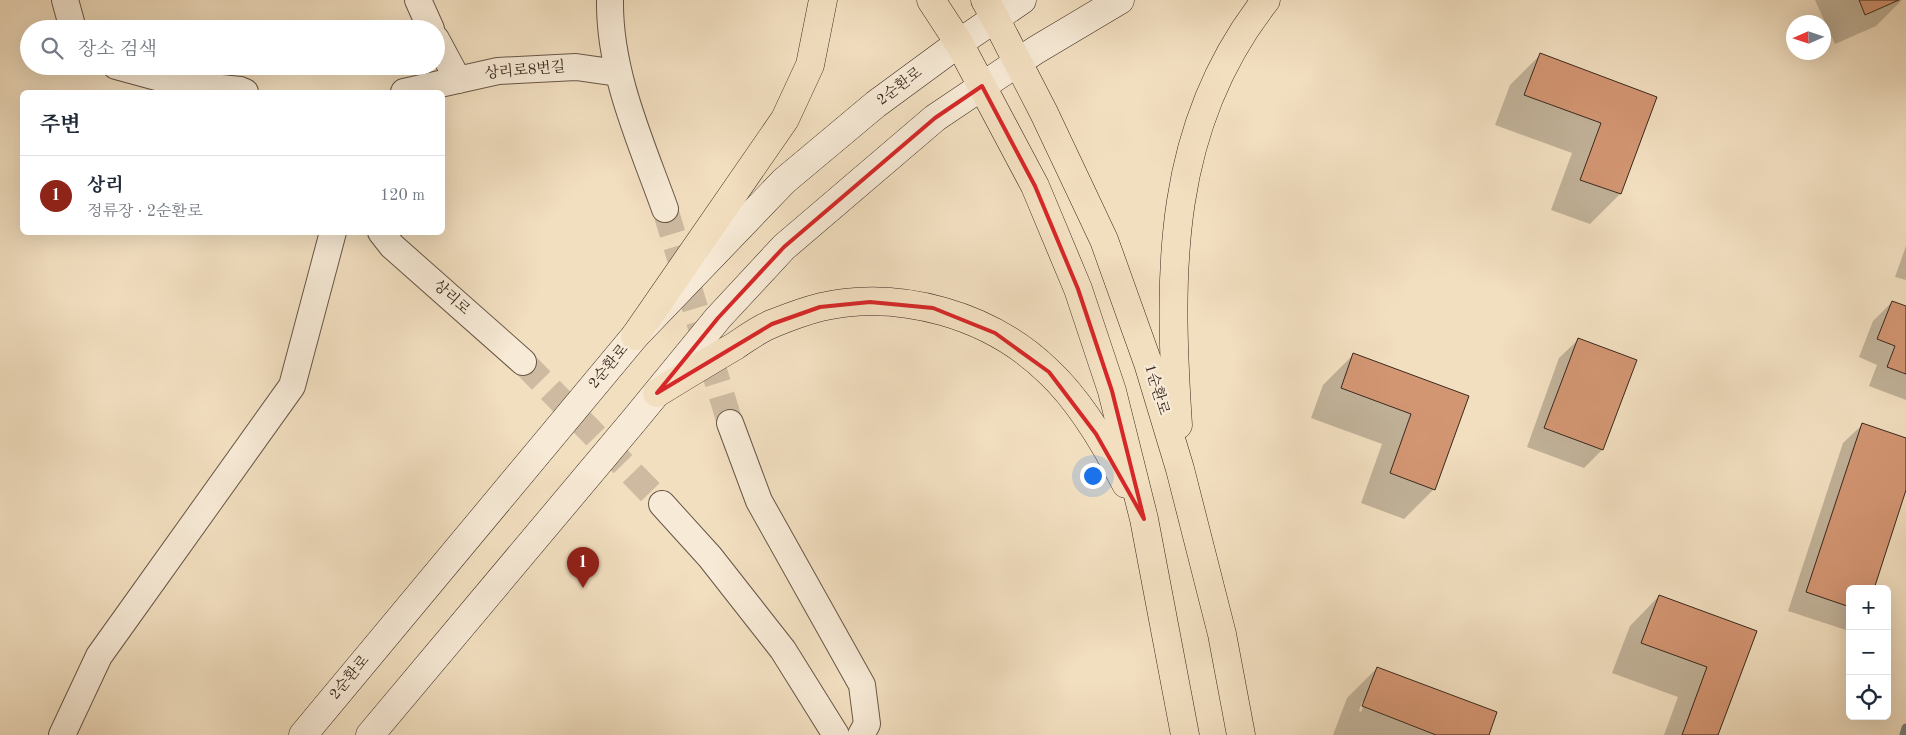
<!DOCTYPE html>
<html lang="ko">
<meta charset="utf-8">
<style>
:root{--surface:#fff;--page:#f2f2f3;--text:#1f2937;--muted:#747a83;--line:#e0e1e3;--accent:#8f2418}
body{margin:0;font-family:"Old Standard TT","Noto Serif KR",serif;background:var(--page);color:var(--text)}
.controls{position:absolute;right:15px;bottom:15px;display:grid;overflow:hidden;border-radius:8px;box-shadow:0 5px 20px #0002}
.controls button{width:45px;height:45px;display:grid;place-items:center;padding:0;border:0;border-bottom:1px solid var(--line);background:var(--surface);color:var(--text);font:25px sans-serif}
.compass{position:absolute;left:1786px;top:15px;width:45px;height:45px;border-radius:50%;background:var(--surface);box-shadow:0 5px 20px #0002;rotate:267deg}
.you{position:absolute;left:1092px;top:475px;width:18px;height:18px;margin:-12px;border:4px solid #fff;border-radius:50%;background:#1a73e8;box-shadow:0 0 0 8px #1a73e833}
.badge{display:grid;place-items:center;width:32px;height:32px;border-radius:50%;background:var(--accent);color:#fff;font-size:16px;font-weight:700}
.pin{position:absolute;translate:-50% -41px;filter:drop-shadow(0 1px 2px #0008)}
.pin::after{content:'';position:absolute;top:26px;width:18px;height:15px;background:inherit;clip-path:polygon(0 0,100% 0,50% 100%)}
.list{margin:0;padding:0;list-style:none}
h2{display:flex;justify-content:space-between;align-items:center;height:65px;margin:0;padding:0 20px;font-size:21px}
h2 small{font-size:16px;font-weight:400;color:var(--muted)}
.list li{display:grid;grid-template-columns:32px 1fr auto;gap:15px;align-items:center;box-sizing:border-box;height:80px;padding:0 20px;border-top:1px solid var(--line)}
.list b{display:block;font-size:19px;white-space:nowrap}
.list p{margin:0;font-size:16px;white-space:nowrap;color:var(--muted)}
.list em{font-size:16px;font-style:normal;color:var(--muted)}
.icon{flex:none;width:28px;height:28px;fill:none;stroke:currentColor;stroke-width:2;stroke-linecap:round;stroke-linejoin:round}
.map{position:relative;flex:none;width:1906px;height:735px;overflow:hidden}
.search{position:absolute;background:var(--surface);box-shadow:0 5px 20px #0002;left:20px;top:20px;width:425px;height:55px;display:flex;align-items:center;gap:12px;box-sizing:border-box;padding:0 18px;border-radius:28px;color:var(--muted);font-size:19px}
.panel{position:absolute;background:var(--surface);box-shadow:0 5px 20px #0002;left:20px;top:90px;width:425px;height:145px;border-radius:8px}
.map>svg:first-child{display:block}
</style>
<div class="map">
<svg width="1906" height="735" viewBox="0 0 1906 735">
<rect width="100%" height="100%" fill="#f2dfc0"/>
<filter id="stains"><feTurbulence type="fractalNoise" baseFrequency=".004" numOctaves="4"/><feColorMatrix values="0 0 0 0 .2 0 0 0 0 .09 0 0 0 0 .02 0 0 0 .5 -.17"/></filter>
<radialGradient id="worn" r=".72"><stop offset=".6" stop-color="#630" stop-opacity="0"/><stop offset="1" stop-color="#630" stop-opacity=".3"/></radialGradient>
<g fill="#0003" fill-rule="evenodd">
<polygon points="1815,0 1902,0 1876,26 1835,44"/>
<polygon points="1540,55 1655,98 1620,194 1590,224 1551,210 1572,153 1495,125 1510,85"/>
<polygon points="1906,246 1906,280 1895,277"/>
<polygon points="1892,302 1906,308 1906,400 1869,386 1877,365 1859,357 1873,321"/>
<polygon points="1578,340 1602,450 1584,468 1527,447 1559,358"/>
<polygon points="1353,355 1468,397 1434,489 1404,519 1361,503 1382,444 1311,418 1323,385"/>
<polygon points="1862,425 1906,439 1906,486 1850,589 1850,627 1846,630 1788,611 1843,443"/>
<polygon points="1659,596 1755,632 1717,735 1664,735 1678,697 1612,673 1630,626"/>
<path d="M1377 668 1487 735H1333L1347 698ZM1362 702H1365L1361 712 1359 711Z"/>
</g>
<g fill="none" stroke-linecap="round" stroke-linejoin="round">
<polyline stroke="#74817a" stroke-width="9" points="1904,735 1906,728"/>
</g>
<g fill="#d39673" stroke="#39281e">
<polygon points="1859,0 1899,0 1865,15"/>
<polygon points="1540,53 1657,97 1621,194 1580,180 1601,123 1524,95"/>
<polygon points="1892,301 1906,306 1906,374 1887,367 1895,346 1877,339"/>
<polygon points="1578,338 1637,360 1603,450 1544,428"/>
<polygon points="1353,353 1469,396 1435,490 1390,473 1411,414 1341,388"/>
<polygon points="1862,423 1906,438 1906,490 1874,589 1850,589 1850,607 1806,592"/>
<polygon points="1659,595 1757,631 1718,735 1682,735 1707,667 1641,643"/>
<polygon points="1377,667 1497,712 1489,735 1436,735 1362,706"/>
</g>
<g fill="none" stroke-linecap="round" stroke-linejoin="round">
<g stroke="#cdbaa0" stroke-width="26" stroke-dasharray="26 13" stroke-linecap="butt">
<polyline points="665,209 730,423"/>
<polyline points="523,362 662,504"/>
</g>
<g stroke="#675646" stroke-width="28">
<g id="street">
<polyline points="65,0 73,29"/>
<polyline points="418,0 431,29"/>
<path d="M610 0C609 73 641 142 665 209"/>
<polyline points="436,39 458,80"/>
<polyline points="116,66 182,84 240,90 245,92"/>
<polyline points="404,92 498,71 576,67 618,73"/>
<polyline points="381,232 392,246 523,362"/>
<polyline points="730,423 759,501 862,685 867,724 861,735"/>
<polyline points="662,504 710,557 783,650 836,735"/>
<polyline points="62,735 99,656 292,386 333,232"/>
</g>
</g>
<g stroke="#39281e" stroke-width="29">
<g id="secondary">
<polyline points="303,735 635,336 784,181 876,104 959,43 1022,0"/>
<polyline points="370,735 636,418 718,318 784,247 935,118 1036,50 1120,0"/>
</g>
</g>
<g stroke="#39281e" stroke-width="29">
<g id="primary">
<polyline points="995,18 1044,113 1104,240 1148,363 1180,469 1222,634 1241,735"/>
<polyline points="959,43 1035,186 1078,289 1112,391 1144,519 1185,735"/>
<path d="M657 393C683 377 709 361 735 346 747 338 760 328 774 323 789 317 805 311 821 307 900 289 991 315 1049 372 1079 400 1107 447 1126 484"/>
<path d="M1178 425C1168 272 1166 127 1266 0"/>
</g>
</g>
<g stroke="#39281e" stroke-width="29">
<g id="highway">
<polyline points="931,0 959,43"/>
<polyline points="985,0 995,18"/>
<polyline points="635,336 785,119 810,65 823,0"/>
</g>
</g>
<use href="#street" stroke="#f7ead6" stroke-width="26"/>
<use href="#secondary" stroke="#f7ead6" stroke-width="28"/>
<use href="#primary" stroke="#f2dfc0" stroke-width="28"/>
<use href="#highway" stroke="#f2dfc0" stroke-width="28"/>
</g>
<path fill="none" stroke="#d62828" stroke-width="4" stroke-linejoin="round" d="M982 86 1035 186 1078 289 1112 391 1144 519 1096 434 1049 372 995 333 933 308 870 302 820 307 772 324 657 393 718 318 784 247 935 118Z"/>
<g text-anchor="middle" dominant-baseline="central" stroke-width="4.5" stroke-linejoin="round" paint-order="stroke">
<g font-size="15" fill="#39281e" stroke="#f7ead6">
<text transform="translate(525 71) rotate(-5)">상리로8번길</text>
<text transform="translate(900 87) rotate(-37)">2순환로</text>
<text transform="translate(451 298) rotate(42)">상리로</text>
<text transform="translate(609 367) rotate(-50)">2순환로</text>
<text transform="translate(1156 390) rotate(73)">1순환로</text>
<text transform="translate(350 678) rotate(-50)">2순환로</text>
</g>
</g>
<rect width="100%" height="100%" filter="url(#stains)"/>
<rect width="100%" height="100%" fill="url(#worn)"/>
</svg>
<div class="controls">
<button>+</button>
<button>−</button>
<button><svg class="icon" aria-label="locate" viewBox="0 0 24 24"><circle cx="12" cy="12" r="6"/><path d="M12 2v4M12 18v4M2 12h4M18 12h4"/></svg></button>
</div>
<svg class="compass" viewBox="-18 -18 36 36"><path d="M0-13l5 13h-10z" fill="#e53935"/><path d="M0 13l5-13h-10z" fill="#747a83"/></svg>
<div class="you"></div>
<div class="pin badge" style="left:583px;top:588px">1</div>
<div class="search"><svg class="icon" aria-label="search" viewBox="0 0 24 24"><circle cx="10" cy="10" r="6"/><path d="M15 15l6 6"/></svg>장소 검색</div>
<section class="panel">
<h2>주변<small></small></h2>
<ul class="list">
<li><span class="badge">1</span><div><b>상리</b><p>정류장 · 2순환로</p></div><em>120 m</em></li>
</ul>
</section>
</div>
